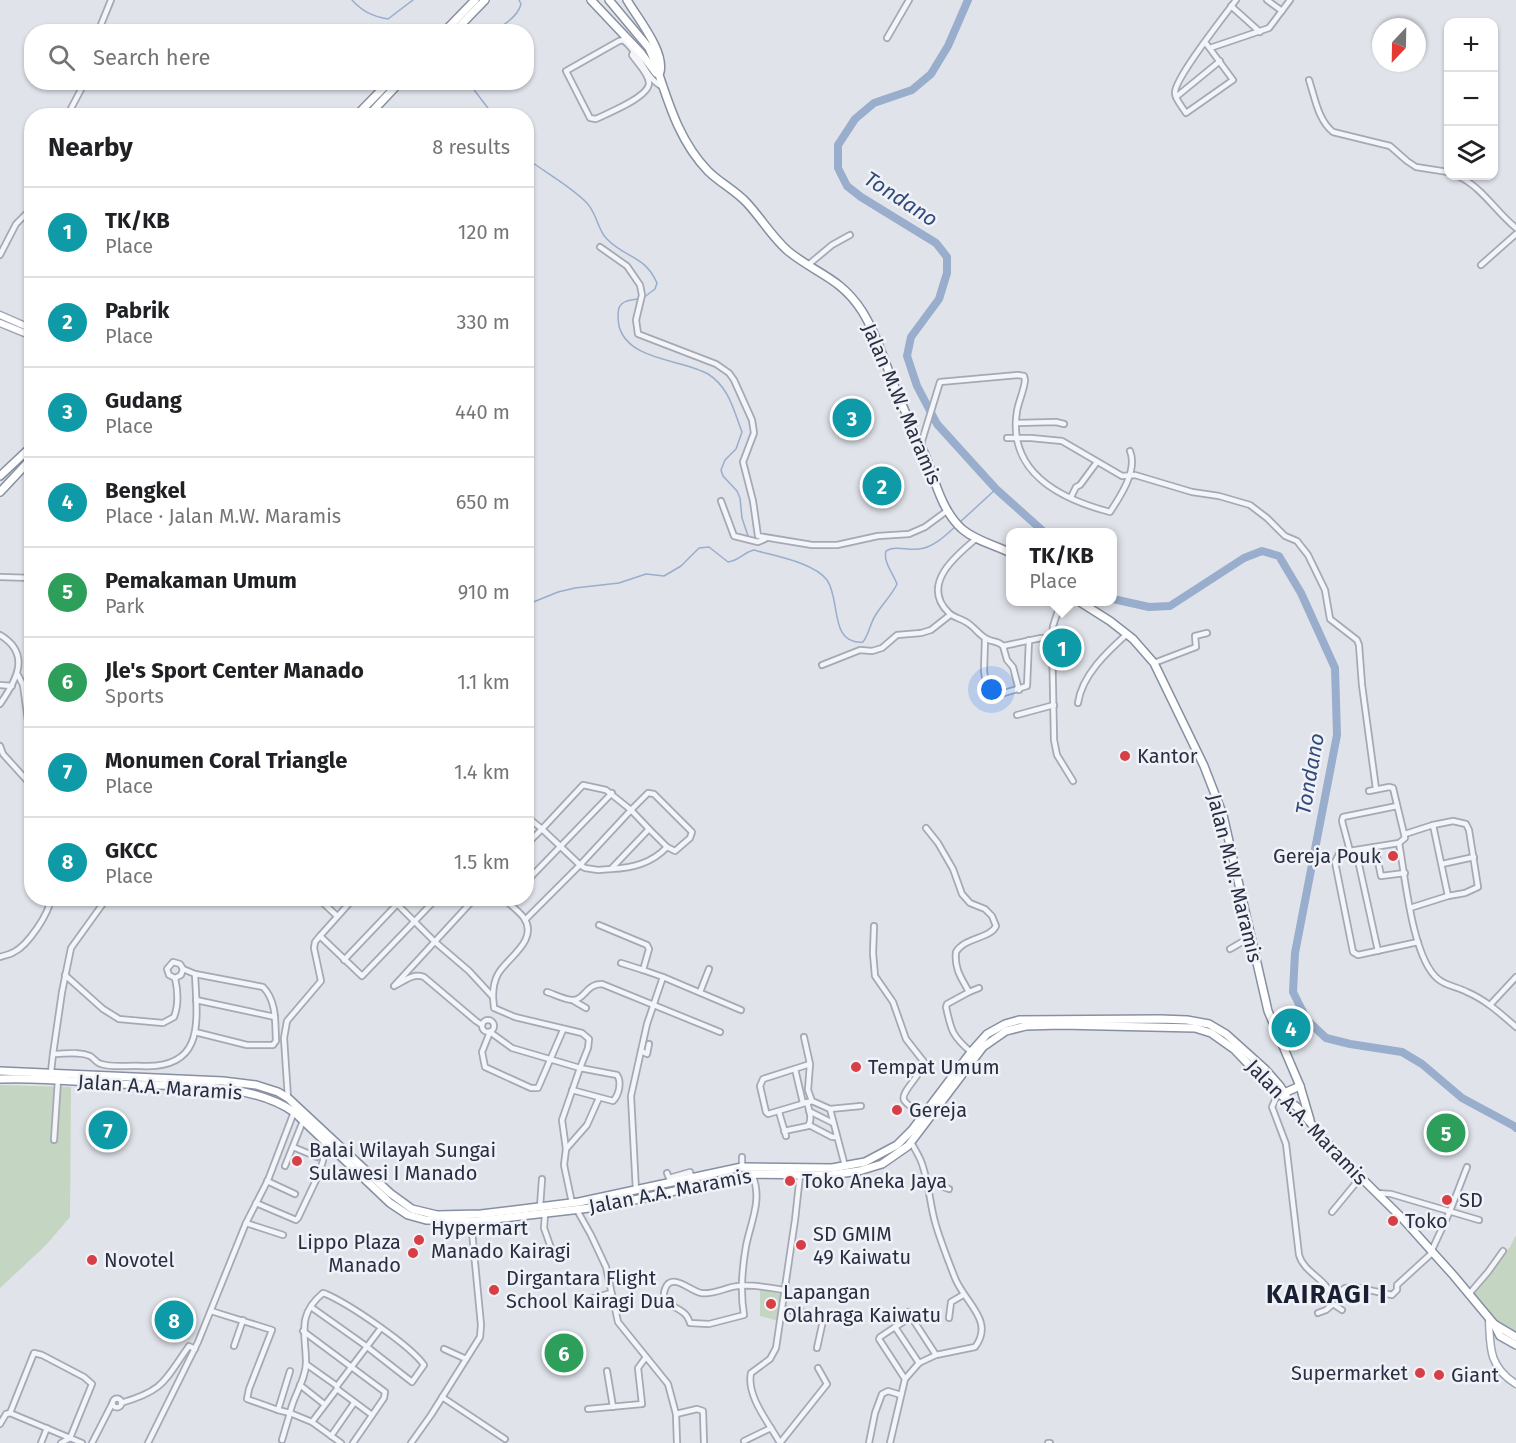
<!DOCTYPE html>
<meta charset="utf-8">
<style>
:root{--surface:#fff;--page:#f2f2f2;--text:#202124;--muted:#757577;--line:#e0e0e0;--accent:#d93025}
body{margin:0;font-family:"Fira Sans",sans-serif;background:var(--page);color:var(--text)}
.controls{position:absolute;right:18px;top:18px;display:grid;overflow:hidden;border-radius:12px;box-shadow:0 2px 4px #0004}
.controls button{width:54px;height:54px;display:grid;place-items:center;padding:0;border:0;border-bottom:2px solid var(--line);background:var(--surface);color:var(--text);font:30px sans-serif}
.compass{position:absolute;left:1372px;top:18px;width:54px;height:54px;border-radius:50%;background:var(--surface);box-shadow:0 2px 4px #0004;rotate:202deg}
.you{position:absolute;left:992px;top:690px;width:21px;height:21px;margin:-15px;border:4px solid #fff;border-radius:50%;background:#1a73e8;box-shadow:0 0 0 9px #1a73e833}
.badge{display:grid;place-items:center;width:39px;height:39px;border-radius:50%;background:var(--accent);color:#fff;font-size:20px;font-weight:700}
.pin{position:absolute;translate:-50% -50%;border:3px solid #fff;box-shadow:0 2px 6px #0006}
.popup{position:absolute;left:1006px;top:528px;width:111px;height:78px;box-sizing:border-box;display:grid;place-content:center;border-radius:12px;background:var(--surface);filter:drop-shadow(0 2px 4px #0005);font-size:20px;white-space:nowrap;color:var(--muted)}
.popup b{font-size:22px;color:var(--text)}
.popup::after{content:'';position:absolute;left:50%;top:100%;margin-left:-12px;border:12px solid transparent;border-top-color:var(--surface)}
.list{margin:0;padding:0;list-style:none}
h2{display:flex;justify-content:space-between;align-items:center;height:78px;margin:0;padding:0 24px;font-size:26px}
h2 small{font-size:20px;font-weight:400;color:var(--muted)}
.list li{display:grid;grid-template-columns:39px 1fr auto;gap:18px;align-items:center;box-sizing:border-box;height:90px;padding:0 24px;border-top:2px solid var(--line)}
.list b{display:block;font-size:22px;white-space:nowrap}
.list p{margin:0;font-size:20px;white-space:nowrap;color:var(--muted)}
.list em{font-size:20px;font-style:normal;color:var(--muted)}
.icon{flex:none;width:33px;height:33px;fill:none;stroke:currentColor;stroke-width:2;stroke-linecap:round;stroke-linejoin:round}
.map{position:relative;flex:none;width:1516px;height:1443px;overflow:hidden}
.search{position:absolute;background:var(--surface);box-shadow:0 2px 4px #0004;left:24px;top:24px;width:510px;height:66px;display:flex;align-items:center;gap:15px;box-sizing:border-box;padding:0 21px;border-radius:24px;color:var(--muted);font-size:22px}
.panel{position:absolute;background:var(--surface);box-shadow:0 2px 4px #0004;left:24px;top:108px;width:510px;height:798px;border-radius:24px}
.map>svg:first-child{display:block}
</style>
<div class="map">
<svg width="1516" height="1443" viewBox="0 0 1516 1443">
<rect width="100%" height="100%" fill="#e0e3ea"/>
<g fill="#c4d5c1">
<polygon points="0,1085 71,1087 70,1217 46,1245 0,1288"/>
<polygon points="1516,1235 1516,1334 1505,1330 1470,1295 1510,1247"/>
<polygon points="760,1290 783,1292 779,1321 760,1316"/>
</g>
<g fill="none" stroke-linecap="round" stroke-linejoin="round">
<g stroke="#99adcc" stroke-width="1.5">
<path d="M352 0C363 12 372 16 388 19L413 0"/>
<path d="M491 32C503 26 518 17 521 4L519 0"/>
<polyline points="468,82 494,116"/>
<path d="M526 158C546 173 569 185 586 202 597 213 597 228 606 238 624 258 645 255 657 283L655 289 643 298"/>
<path d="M639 299C632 300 622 300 619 308 617 314 618 320 619 326 628 361 682 359 708 374 729 387 734 411 742 432L736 449 725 460 721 470 723 476 737 491 740 498 742 518 749 539"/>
<polyline points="959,523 996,489"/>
<path d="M526 605 558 592 575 588 619 583 646 574 664 576 681 566 699 548 709 547 728 562C740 560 744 552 754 550 774 556 813 562 827 580 841 600 829 645 863 642 869 634 870 624 875 616 882 604 892 595 897 584 893 573 883 562 886 551 896 545 908 551 919 549 933 548 946 535 956 526"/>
</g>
<g stroke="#99adcc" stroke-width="8">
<polyline points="968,0 948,46 931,74 912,90 874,103 855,119 838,145 838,168 847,186 861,197 936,243 947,257 947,273 939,299 911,337 907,356 917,386 937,424 996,489 1044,532"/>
<polyline points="1113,599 1149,607 1170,606 1244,558 1262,551 1279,556 1301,593 1335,668 1337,735 1295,953 1293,992 1307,1020 1326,1038 1350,1044 1402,1052 1422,1064 1462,1098 1514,1126 1516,1128"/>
</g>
<g stroke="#a5a9b5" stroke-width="8">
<g id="minor">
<polyline points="1267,0 1282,11"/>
<polyline points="1231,6 1260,32"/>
<polyline points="98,32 111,0"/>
<polyline points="887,38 909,0"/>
<path d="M1205 42 1233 80 1186 113C1183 108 1175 99 1175 93 1174 79 1225 15 1236 0"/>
<polyline points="1210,48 1269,28 1290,0"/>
<path d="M634 51 632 55C637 63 648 72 649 83 649 97 608 113 596 119L590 118 566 71 619 41 623 40C640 52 644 78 663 87"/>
<path d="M1309 80C1315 98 1318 120 1333 132L1390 146 1407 161 1416 167 1448 172"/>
<polyline points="1176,97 1220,61"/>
<polyline points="67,116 85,82"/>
<path d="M1458 176C1483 188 1495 211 1516 228"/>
<polyline points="600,247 627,266 640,285 642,295 636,320 638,334 716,364 729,373 734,380 752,420 754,433 743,462 753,501 758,536 812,545 837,545 878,536 909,534 925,527 948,510"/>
<polyline points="0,255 16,224 32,208"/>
<polyline points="808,265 832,245 850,235"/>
<polyline points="1481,265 1516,234"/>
<polyline points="1016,423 1056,422 1064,424"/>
<polyline points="1007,438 1031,438 1062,441 1122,476 1135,475 1192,492 1219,496 1250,505 1267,518 1285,536 1297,541 1308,555 1325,590 1330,619 1357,640 1359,645 1362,685 1376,789"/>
<path d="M921 444 940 382 1018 375 1024 376 1025 380C1024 391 1019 400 1017 411 1007 472 1060 499 1110 512 1120 497 1138 470 1130 451"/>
<polyline points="1071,497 1076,487 1080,485 1097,462"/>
<polyline points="721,501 734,536 758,542 765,539"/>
<path d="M977 538C955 556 920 585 949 613 954 618 963 619 969 624 975 628 980 636 987 639 994 643 997 640 1003 646L1041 638 1052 639"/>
<polyline points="0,577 32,578"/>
<polyline points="1061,602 1053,626 1052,639 1054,740 1057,755 1073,781"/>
<path d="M0 635C32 654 16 681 0 704"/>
<polyline points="985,639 984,671 988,696 991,697 1027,686 1029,640"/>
<polyline points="1003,646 1007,660 1013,667 1019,690"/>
<polyline points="1154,663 1196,647 1195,636 1207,633"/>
<polyline points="822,665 860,650 872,651 882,648 897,635 921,633 931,630 950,615"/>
<polyline points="18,675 23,685 32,751"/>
<polyline points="0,685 12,686"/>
<path d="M1078 703C1082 675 1107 652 1127 634"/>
<polyline points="1017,715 1054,705"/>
<polyline points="0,746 3,754 32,786"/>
<polyline points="1369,791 1389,787 1393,788 1405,838 1399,843 1343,852 1339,854 1335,862 1353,952 1358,955 1418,942"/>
<polyline points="526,816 542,829 526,845"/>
<polyline points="1433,825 1453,821 1466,824 1469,830 1478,887 1465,893 1448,896"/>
<path d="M926 828 938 843 953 869 962 894 970 903 985 909 992 916 996 926C990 939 965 937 956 952 954 969 962 979 969 992L947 1004 946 1007C951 1030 952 1036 971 1052"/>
<polyline points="1405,834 1433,825 1448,896 1410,908"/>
<path d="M1399 843C1405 875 1412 958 1438 979 1446 986 1458 987 1467 992 1486 1000 1501 1014 1516 1027"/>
<polyline points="1375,847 1381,876 1405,873"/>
<polyline points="1350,851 1342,821 1343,817 1397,806"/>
<polyline points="1356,851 1378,951"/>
<polyline points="1442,864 1474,857"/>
<path d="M611 869C633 868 652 863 667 847L649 829"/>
<polyline points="526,882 612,793"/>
<polyline points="318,898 337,916"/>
<polyline points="354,898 320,936 362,976 437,898"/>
<polyline points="391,898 434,941 469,971 493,997 494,1008 515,1017 582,1033 589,1039 588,1048 580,1068 512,1048 490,1032 482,1052 485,1067 531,1088 538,1088 563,1030"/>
<polyline points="525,920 580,865 542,829 583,785 606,790 631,810 580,865 585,868 598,870 611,869 649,829 631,810 648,793 654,794 692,832 690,838 675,851 667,847"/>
<polyline points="599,925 647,945 649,949 643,970 663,977 647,1024 631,1096 636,1191"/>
<path d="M874 926 873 953 875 976 893 1002 906 1039 924 1062C922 1075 900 1092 904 1100 907 1106 918 1111 923 1115"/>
<polyline points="1230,949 1242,942 1252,941"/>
<path d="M0 957C5 955 9 955 14 952 28 945 49 914 51 898"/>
<polyline points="344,960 403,898"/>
<polyline points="621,963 643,970"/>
<path d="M65 975 103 1009 119 1019 163 1023 174 1017C179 1004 178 991 175 978L169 975 167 969 173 962 180 964 183 969 181 975 175 978"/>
<polyline points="663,977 741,1010"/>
<path d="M396 985C406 980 413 973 424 977L476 1021 482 1025"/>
<polyline points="394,986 475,898"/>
<path d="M547 992C554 994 567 1001 574 1000 585 999 586 984 602 984L720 1032"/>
<polyline points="700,992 709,969"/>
<polyline points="969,992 979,988"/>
<path d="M493 997C493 990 494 981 498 974 507 958 539 940 524 918 519 911 510 905 503 898"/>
<polyline points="196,1000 275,1017"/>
<polyline points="574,1001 586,1008"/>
<polyline points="1490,1005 1516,977"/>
<circle cx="488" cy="1026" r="6"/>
<path d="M195 1032 247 1045H273L276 1041C275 1023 277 1001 263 987L195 974"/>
<polyline points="804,1037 810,1064 808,1090 812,1101 830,1109 861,1106"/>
<polyline points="641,1051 647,1054 649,1044"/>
<polyline points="53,1054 62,992 71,948 107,898"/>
<polyline points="810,1064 763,1079 760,1086 766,1112 768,1114 812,1101"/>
<polyline points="795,1069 803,1103"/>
<path d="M51 1072 53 1054C65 1054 79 1051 90 1056 94 1058 96 1063 101 1064 113 1068 129 1065 142 1066 206 1069 197 1020 195 974L183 969"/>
<path d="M1279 1091 1272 1107 1286 1144 1299 1255C1304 1273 1327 1279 1332 1297L1345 1288 1355 1287 1392 1295 1397 1290V1285L1432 1253"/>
<polyline points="288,1098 284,1038 287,1021 321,981 314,948 315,942 320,936"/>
<polyline points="830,1109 845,1166"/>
<polyline points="809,1111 833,1123"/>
<polyline points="779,1112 786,1136"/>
<polyline points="809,1125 832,1137 837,1137"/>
<path d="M784 1131 808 1126C813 1119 809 1110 807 1102"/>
<polyline points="54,1140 58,1080"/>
<path d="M911 1142C915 1150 921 1158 923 1167 929 1185 930 1204 935 1222 940 1240 948 1260 955 1278 965 1303 995 1321 975 1347L936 1355"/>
<polyline points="293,1147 317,1157"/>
<polyline points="566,1149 587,1125 599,1098"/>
<polyline points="742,1157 742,1167"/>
<polyline points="285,1166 303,1121"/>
<polyline points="667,1173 669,1178 690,1172 692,1179"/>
<path d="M752 1174C763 1199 751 1221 746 1246 742 1269 740 1292 744 1315L709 1324 690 1323C690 1322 687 1316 686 1315 679 1306 659 1305 665 1289 671 1271 692 1292 701 1293 714 1295 726 1287 738 1286 753 1284 770 1288 785 1290"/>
<path d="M800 1175 795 1220 776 1348 770 1359 751 1373C746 1396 769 1423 780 1443L827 1384 818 1368"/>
<polyline points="926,1180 949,1189"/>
<polyline points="267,1181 295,1194"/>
<polyline points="1377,1193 1391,1194 1479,1220"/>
<polyline points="256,1203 296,1220 298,1218 317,1178 323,1161 324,1142"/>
<path d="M572 1203 564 1165 566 1149 562 1120 580 1068 617 1075C622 1082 619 1095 613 1101L572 1090"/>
<polyline points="540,1207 542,1179"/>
<polyline points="577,1210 591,1235 606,1267 618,1322 668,1384 676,1414 677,1443"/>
<polyline points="1332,1212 1360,1178"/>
<polyline points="246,1223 283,1235"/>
<polyline points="1431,1252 1450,1211 1467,1167"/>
<polyline points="544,1253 551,1248 544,1228 545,1214"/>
<polyline points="1469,1294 1488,1272 1503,1251"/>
<polyline points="582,1301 611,1293"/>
<path d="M311 1307 366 1346 412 1382 424 1365C410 1345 349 1304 326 1294L323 1293C296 1315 306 1335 306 1363 306 1380 293 1396 290 1413L312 1422 341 1443"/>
<polyline points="783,1309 834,1318"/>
<polyline points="211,1311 272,1330 249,1389 247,1399 278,1410 290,1371"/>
<polyline points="1318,1313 1326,1310 1333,1304 1342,1310"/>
<polyline points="949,1318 951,1302 963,1295"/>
<polyline points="895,1327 911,1317"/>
<polyline points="303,1331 385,1392 384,1398 353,1443"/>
<polyline points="234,1346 243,1320"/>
<polyline points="817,1348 824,1316"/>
<polyline points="444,1349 466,1359"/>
<polyline points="306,1364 337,1386"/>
<polyline points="607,1371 613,1407"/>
<polyline points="905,1379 879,1339 880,1337 895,1327 919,1363 936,1355 908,1312"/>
<polyline points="300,1385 324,1404"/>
<polyline points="337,1389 372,1415"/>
<polyline points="442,1397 505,1439"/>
<circle cx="117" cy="1403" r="4.5"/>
<path d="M121 1403C165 1390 164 1381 189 1346L195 1349"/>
<polyline points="588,1409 642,1404 638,1368 646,1357"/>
<polyline points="278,1410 290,1413 282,1440"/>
<polyline points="676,1414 697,1409 703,1411 704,1443"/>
<polyline points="312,1422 337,1389 337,1386 381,1328"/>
<polyline points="0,1424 6,1414 10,1413"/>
<polyline points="331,1436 354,1403"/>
<polyline points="70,1438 10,1413 34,1353 42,1355 84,1377 92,1384 70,1438 82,1443"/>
<polyline points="744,1441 771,1428"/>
<polyline points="41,1443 47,1428"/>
<polyline points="61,1443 70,1438"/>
<polyline points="92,1443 112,1404"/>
<polyline points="148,1443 198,1342 246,1223 268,1180 294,1112"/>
<polyline points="411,1443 431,1415 480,1337 481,1325 471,1221"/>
<polyline points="869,1443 875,1413 882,1394 888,1391 901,1395"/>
<polyline points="890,1443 905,1379 919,1363"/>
<polyline points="1048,1443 1050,1443"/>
</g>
</g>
<g stroke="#9fa6b7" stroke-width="9">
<g id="major">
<polyline points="0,315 32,329"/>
<polyline points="0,323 32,336"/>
<path d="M1489 1319C1490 1348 1489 1367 1516 1384"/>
</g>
</g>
<g stroke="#878fa2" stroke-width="10">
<g id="highway">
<polyline points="591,0 641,53 656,73"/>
<path d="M609 0 649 48 653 57C667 97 677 139 708 171 720 183 735 190 747 203 761 218 772 237 788 251 816 274 840 277 862 311 877 335 885 363 896 390 905 413 916 434 926 457 935 481 942 511 962 529 976 541 995 545 1011 553"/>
<path d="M627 0C638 19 665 51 660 72"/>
<polyline points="444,32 475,0"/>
<polyline points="454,32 485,0"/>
<polyline points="356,116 389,82"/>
<polyline points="368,116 400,82"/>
<polyline points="0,476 32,446"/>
<polyline points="0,492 32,458"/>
<polyline points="1080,602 1110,621 1133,639 1154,663 1204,766 1223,815 1268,1011 1300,1086 1310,1120"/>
<polyline points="0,1071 223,1081 256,1085 278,1092 288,1098 390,1193 412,1209 437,1215 481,1214 579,1202 742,1167 832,1168 865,1162 897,1145 912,1130 971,1052 987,1034 1005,1024 1019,1020 1160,1019 1187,1020 1209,1024 1226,1034 1265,1069 1280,1086 1288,1099"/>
<path d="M0 1079C40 1077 80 1082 119 1084 174 1087 247 1080 294 1112L390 1203 408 1215 426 1220 478 1221 607 1206 752 1174 831 1175 859 1171 882 1164 908 1146 983 1047 1006 1031 1026 1026 1061 1025 1195 1028 1211 1033 1235 1050 1271 1088 1297 1107 1336 1153 1402 1218 1454 1276 1494 1324 1500 1336 1516 1345"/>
<polyline points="1284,1093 1300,1086"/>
<polyline points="1494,1324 1516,1337"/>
</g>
</g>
<use href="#minor" stroke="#f3f5f8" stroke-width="4.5"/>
<use href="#major" stroke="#fff" stroke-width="6"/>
<use href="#highway" stroke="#fff" stroke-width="7"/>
</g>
<g fill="#d73e45" stroke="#f0f2f7" stroke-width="2">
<circle cx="1125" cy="756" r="6"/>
<circle cx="1393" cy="856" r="6"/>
<circle cx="856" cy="1067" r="6"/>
<circle cx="897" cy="1110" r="6"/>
<circle cx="297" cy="1161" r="6"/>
<circle cx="790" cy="1181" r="6"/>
<circle cx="1447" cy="1200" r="6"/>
<circle cx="1393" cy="1221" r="6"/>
<circle cx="419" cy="1240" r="6"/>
<circle cx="801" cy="1245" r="6"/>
<circle cx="413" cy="1253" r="6"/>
<circle cx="92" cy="1260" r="6"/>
<circle cx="494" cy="1290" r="6"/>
<circle cx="771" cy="1304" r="6"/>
<circle cx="1420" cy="1373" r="6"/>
<circle cx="1439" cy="1375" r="6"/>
</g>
<g text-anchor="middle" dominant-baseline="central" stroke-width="5" stroke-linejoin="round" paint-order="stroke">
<g font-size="20" fill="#282f43" stroke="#f0f2f7">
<text transform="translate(902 404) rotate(67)">Jalan M.W. Maramis</text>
<text transform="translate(1235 878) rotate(76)">Jalan M.W. Maramis</text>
<text transform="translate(160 1087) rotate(4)">Jalan A.A. Maramis</text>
<text transform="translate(1307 1122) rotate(46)">Jalan A.A. Maramis</text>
<text transform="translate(670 1191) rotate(-11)">Jalan A.A. Maramis</text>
</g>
<g font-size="20" fill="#282f43" stroke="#f0f2f7" text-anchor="start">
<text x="1137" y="756">Kantor</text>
<text x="1381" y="856" text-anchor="end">Gereja Pouk</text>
<text x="868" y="1067">Tempat Umum</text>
<text x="909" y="1110">Gereja</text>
<text x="309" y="1150">Balai Wilayah Sungai<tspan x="309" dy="23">Sulawesi I Manado</tspan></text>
<text x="802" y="1181">Toko Aneka Jaya</text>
<text x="1459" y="1200">SD</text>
<text x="1405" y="1221">Toko</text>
<text x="431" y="1228">Hypermart<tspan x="431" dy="23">Manado Kairagi</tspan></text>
<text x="813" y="1234">SD GMIM<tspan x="813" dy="23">49 Kaiwatu</tspan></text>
<text x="401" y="1242" text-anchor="end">Lippo Plaza<tspan x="401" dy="23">Manado</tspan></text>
<text x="104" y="1260">Novotel</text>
<text x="506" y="1278">Dirgantara Flight<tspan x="506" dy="23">School Kairagi Dua</tspan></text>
<text x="783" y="1292">Lapangan<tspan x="783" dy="23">Olahraga Kaiwatu</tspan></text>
<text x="1408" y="1373" text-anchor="end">Supermarket</text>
<text x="1451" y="1375">Giant</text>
</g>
<g font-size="21" font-style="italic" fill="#2f4979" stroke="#f0f2f7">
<text transform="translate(901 199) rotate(33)">Tondano</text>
<text transform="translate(1310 774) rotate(-80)">Tondano</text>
</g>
<g font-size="26" font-weight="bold" letter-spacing="1.5" fill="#1a2034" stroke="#f0f2f7">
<text x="1327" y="1294">KAIRAGI I</text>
</g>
</g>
</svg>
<div class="controls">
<button>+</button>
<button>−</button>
<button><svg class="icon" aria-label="layers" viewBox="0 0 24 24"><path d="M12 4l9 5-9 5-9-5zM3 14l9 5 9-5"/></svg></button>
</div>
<svg class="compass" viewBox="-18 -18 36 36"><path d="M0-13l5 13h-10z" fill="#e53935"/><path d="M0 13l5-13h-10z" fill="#757577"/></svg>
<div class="you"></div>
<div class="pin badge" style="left:1062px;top:648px;background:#0f9aa8">1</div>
<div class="popup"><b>TK/KB</b>Place</div>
<div class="pin badge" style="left:882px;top:486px;background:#0f9aa8">2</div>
<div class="pin badge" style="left:852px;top:418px;background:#0f9aa8">3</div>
<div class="pin badge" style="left:1291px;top:1028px;background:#0f9aa8">4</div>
<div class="pin badge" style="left:1446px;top:1133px;background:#2e9e5b">5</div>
<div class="pin badge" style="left:564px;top:1353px;background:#2e9e5b">6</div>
<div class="pin badge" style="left:108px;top:1130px;background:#0f9aa8">7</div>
<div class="pin badge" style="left:174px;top:1320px;background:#0f9aa8">8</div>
<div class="search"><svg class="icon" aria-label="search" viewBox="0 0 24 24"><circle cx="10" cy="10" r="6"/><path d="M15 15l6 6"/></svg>Search here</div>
<section class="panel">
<h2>Nearby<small>8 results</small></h2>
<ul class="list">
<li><span class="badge" style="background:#0f9aa8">1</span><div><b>TK/KB</b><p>Place</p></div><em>120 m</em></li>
<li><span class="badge" style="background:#0f9aa8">2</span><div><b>Pabrik</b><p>Place</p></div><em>330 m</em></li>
<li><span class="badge" style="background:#0f9aa8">3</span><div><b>Gudang</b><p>Place</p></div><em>440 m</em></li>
<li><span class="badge" style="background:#0f9aa8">4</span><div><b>Bengkel</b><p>Place · Jalan M.W. Maramis</p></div><em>650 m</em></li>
<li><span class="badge" style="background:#2e9e5b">5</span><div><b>Pemakaman Umum</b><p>Park</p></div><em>910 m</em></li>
<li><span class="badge" style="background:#2e9e5b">6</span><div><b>Jle's Sport Center Manado</b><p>Sports</p></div><em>1.1 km</em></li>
<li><span class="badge" style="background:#0f9aa8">7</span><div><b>Monumen Coral Triangle</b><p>Place</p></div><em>1.4 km</em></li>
<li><span class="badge" style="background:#0f9aa8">8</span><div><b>GKCC</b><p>Place</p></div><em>1.5 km</em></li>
</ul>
</section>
</div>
